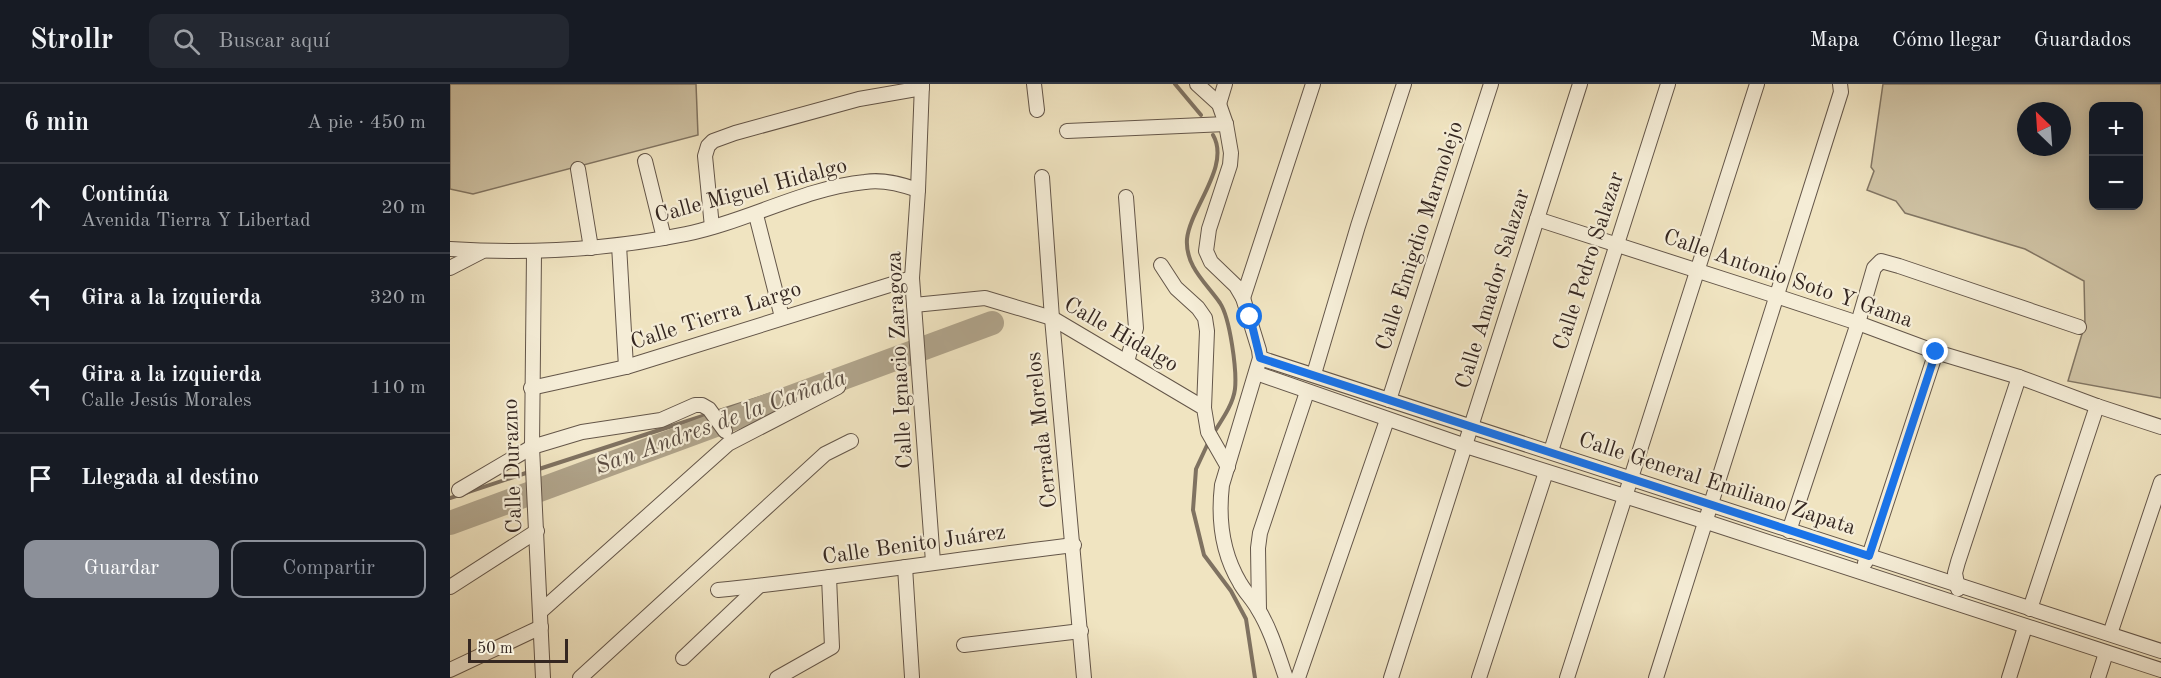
<!DOCTYPE html>
<html lang="es">
<meta charset="utf-8">
<style>
:root{--surface:#171b24;--page:#242831;--text:#f1f3f6;--muted:#9ea1a6;--line:#363941;--accent:#8c9099}
body{margin:0;font-family:"Old Standard TT",serif;background:var(--page);color:var(--text)}
.controls{position:absolute;right:18px;top:18px;display:grid;overflow:hidden;border-radius:12px;box-shadow:0 3px 15px #0003}
.controls button{width:54px;height:54px;display:grid;place-items:center;padding:0;border:0;border-bottom:2px solid var(--line);background:var(--surface);color:var(--text);font:30px sans-serif}
.compass{position:absolute;left:1567px;top:18px;width:54px;height:54px;border-radius:50%;background:var(--surface);box-shadow:0 3px 15px #0003;rotate:335deg}
.scale{position:absolute;left:18px;bottom:15px;width:100px;box-sizing:border-box;padding-left:6px;border:3px solid #352721;border-top:0;font-size:16px;line-height:21px;white-space:nowrap;color:#352721;-webkit-text-stroke:4px #f5edd7;paint-order:stroke}
.stop{position:absolute;width:18px;height:18px;margin:-14px;border:4px solid #1a73e8;border-radius:50%;background:#fff}
.stop.end{background:#1a73e8;border-color:#fff;box-shadow:0 2px 6px #0008}
.list{margin:0;padding:0;list-style:none}
h2{display:flex;justify-content:space-between;align-items:center;height:78px;margin:0;padding:0 24px;font-size:26px}
h2 small{font-size:20px;font-weight:400;color:var(--muted)}
.list li{display:grid;grid-template-columns:39px 1fr auto;gap:18px;align-items:center;box-sizing:border-box;height:90px;padding:0 24px;border-top:2px solid var(--line)}
.list b{display:block;font-size:22px;white-space:nowrap}
.list p{margin:0;font-size:20px;white-space:nowrap;color:var(--muted)}
.list em{font-size:20px;font-style:normal;color:var(--muted)}
.actions{display:flex;gap:12px;padding:18px 24px}
.actions a{flex:1;padding:14px 0;border:2px solid var(--accent);border-radius:12px;text-align:center;font-size:21px;color:var(--accent)}
.actions .main{background:var(--accent);color:#fff}
.icon{flex:none;width:33px;height:33px;fill:none;stroke:currentColor;stroke-width:2;stroke-linecap:round;stroke-linejoin:round}
.map{position:relative;flex:none;width:1711px;height:594px;overflow:hidden}
header{display:flex;align-items:center;gap:36px;box-sizing:border-box;height:84px;padding:0 30px;background:var(--surface);border-bottom:2px solid var(--line)}
header strong{font-size:28px}
nav{display:flex;gap:33px;margin-inline-start:auto;font-size:21px}
.search{width:420px;height:54px;background:var(--page);display:flex;align-items:center;gap:15px;box-sizing:border-box;padding:0 21px;border-radius:12px;color:var(--muted);font-size:22px}
main{display:flex}
aside{flex:1;background:var(--surface)}
.map>svg:first-child{display:block}
</style>
<header>
<strong>Strollr</strong>
<div class="search"><svg class="icon" aria-label="search" viewBox="0 0 24 24"><circle cx="10" cy="10" r="6"/><path d="M15 15l6 6"/></svg>Buscar aquí</div>
<nav><a>Mapa</a><a>Cómo llegar</a><a>Guardados</a></nav>
</header>
<main>
<aside>
<h2>6 min<small>A pie · 450 m</small></h2>
<ul class="list">
<li><svg class="icon" aria-label="ahead" viewBox="0 0 24 24"><path d="M12 20V5M6 11l6-6 6 6"/></svg><div><b>Continúa</b><p>Avenida Tierra Y Libertad</p></div><em>20 m</em></li>
<li><svg class="icon" aria-label="left" viewBox="0 0 24 24"><path d="M17 20v-9H6M10 6l-5 5 5 5"/></svg><div><b>Gira a la izquierda</b></div><em>320 m</em></li>
<li><svg class="icon" aria-label="left" viewBox="0 0 24 24"><path d="M17 20v-9H6M10 6l-5 5 5 5"/></svg><div><b>Gira a la izquierda</b><p>Calle Jesús Morales</p></div><em>110 m</em></li>
<li><svg class="icon" aria-label="arrive" viewBox="0 0 24 24"><path d="M6 21V4h12l-3 4 3 4H6"/></svg><div><b>Llegada al destino</b></div></li>
</ul>
<div class="actions"><a class="main">Guardar</a><a>Compartir</a></div>
</aside>
<div class="map">
<svg width="1711" height="594" viewBox="0 0 1711 594">
<rect width="100%" height="100%" fill="#f0e4c1"/>
<filter id="stains"><feTurbulence type="fractalNoise" baseFrequency=".00333" numOctaves="4"/><feColorMatrix values="0 0 0 0 .2 0 0 0 0 .09 0 0 0 0 .02 0 0 0 .5 -.17"/></filter>
<radialGradient id="worn" r=".72"><stop offset=".6" stop-color="#630" stop-opacity="0"/><stop offset="1" stop-color="#630" stop-opacity=".3"/></radialGradient>
<g fill="#d0c4a6" stroke="#827664" stroke-width="1.5" fill-rule="evenodd">
<polygon points="0,0 246,0 248,51 23,110 0,105"/>
<path d="M1433 0H1711V314L1618 297 1635 240 1634 197 1575 165 1455 129 1446 117 1417 106 1424 87 1421 83ZM1644 22H1688V122H1644ZM1576 27H1612V63H1576Z"/>
</g>
<g fill="none" stroke-linecap="round" stroke-linejoin="round">
<g stroke="#7f7261" stroke-width="4">
<polyline points="725,0 751,31"/>
<polyline points="266,328 542,239"/>
<path d="M763 350C771 337 783 321 785 305 787 286 780 234 770 219 756 199 735 182 737 155 740 124 781 82 763 51"/>
<polyline points="759,357 746,385 743,426 754,471 781,507 796,535 805,594"/>
<polyline points="86,386 259,330"/>
<polyline points="0,414 79,388"/>
</g>
<polyline stroke="#b0a48b" stroke-width="24" points="0,439 542,239"/>
<g stroke="#645649" stroke-width="16">
<g id="minor">
<polyline points="472,0 468,106 462,194 483,478"/>
<polyline points="584,0 587,26"/>
<path d="M747 0 769 20 776 40 781 69 780 81 759 145 756 167 761 178 786 202 793 214 809 266 810 274 772 401C768 435 772 469 790 499 795 508 803 516 808 525 821 546 828 571 836 594"/>
<polyline points="769,20 775,0"/>
<polyline points="617,47 776,40"/>
<polyline points="195,77 214,154"/>
<polyline points="128,85 141,164"/>
<polyline points="592,93 602,234 634,594"/>
<polyline points="676,113 686,244 677,278"/>
<polyline points="306,131 332,233"/>
<polyline points="1087,135 1326,212 1408,239 1486,268 1569,293 1647,322 1711,343"/>
<polyline points="262,143 255,72 258,62 263,57 285,49 409,15 472,4"/>
<polyline points="169,161 176,283"/>
<path d="M0 165C80 170 157 166 236 150 296 138 354 104 415 98 433 95 451 100 468 106"/>
<polyline points="84,169 82,363 93,594"/>
<polyline points="711,181 726,204 748,224 755,234 757,247 754,324"/>
<polyline points="0,184 31,168"/>
<polyline points="793,214 863,0"/>
<polyline points="464,221 535,214 602,234 754,324 758,348 778,383"/>
<polyline points="810,274 1711,567"/>
<polyline points="806,289 1016,362 1257,438 1711,586"/>
<polyline points="864,290 908,142 954,0"/>
<polyline points="81,304 176,283 462,194"/>
<polyline points="939,316 1041,0"/>
<polyline points="1101,367 1218,0"/>
<polyline points="9,406 82,363 132,348 211,336 245,321 252,321 259,325 275,347"/>
<polyline points="1339,447 1408,239 1424,184 1431,177 1449,182 1629,243"/>
<polyline points="1415,479 1419,472 1486,268"/>
<polyline points="455,483 462,593"/>
<polyline points="0,503 87,447"/>
<polyline points="1508,505 1505,489 1508,478 1569,293"/>
<path d="M268 506C387 494 505 475 624 461"/>
<polyline points="1580,525 1647,322"/>
<polyline points="809,526 808,464 810,449 857,308"/>
<polyline points="90,528 278,360 388,303"/>
<polyline points="1660,550 1711,398"/>
<polyline points="514,561 631,547"/>
<polyline points="233,574 309,502"/>
<polyline points="0,586 91,543"/>
<polyline points="130,594 375,370 401,357"/>
<polyline points="327,594 382,563 379,493"/>
<polyline points="848,594 937,336"/>
<polyline points="941,594 1130,0"/>
<polyline points="1029,594 1096,388"/>
<path d="M1117 594C1182 396 1242 198 1307 0"/>
<polyline points="1206,594 1391,8 1390,0"/>
<polyline points="1559,594 1575,543"/>
<polyline points="1648,594 1656,569"/>
</g>
</g>
<use href="#minor" stroke="#f5edd7" stroke-width="14"/>
</g>
<g fill="none" stroke-linecap="round" stroke-linejoin="round">
<polyline stroke="#1a73e8" stroke-width="8" points="800,233 810,274 1419,472 1486,268"/>
</g>
<g text-anchor="middle" dominant-baseline="central" stroke-width="4.5" stroke-linejoin="round" paint-order="stroke">
<g font-size="22" fill="#352721" stroke="#f5edd7">
<text transform="translate(301 107) rotate(-15)">Calle Miguel Hidalgo</text>
<text transform="translate(970 152) rotate(-72)">Calle Emigdio Marmolejo</text>
<text transform="translate(1139 177) rotate(-72)">Calle Pedro Salazar</text>
<text transform="translate(1338 195) rotate(19)">Calle Antonio Soto Y Gama</text>
<text transform="translate(1043 205) rotate(-73)">Calle Amador Salazar</text>
<text transform="translate(266 232) rotate(-18)">Calle Tierra Largo</text>
<text transform="translate(671 251) rotate(30)">Calle Hidalgo</text>
<text transform="translate(450 276) rotate(-93)">Calle Ignacio Zaragoza</text>
<text transform="translate(592 346) rotate(-96)">Cerrada Morelos</text>
<text transform="translate(63 382) rotate(-92)">Calle Durazno</text>
<text transform="translate(1267 400) rotate(18)">Calle General Emiliano Zapata</text>
<text transform="translate(464 461) rotate(-8)">Calle Benito Juárez</text>
</g>
<g font-size="24" font-style="italic" fill="#5a4c41" stroke="#f5edd7">
<text transform="translate(271 339) rotate(-20)">San Andres de la Cañada</text>
</g>
</g>
<rect width="100%" height="100%" filter="url(#stains)"/>
<rect width="100%" height="100%" fill="url(#worn)"/>
</svg>
<div class="controls">
<button>+</button>
<button>−</button>
</div>
<svg class="compass" viewBox="-18 -18 36 36"><path d="M0-13l5 13h-10z" fill="#e53935"/><path d="M0 13l5-13h-10z" fill="#9ea1a6"/></svg>
<div class="scale">50 m</div>
<div class="stop" style="left:800px;top:233px"></div>
<div class="stop end" style="left:1486px;top:268px"></div>
</div>
</main>
